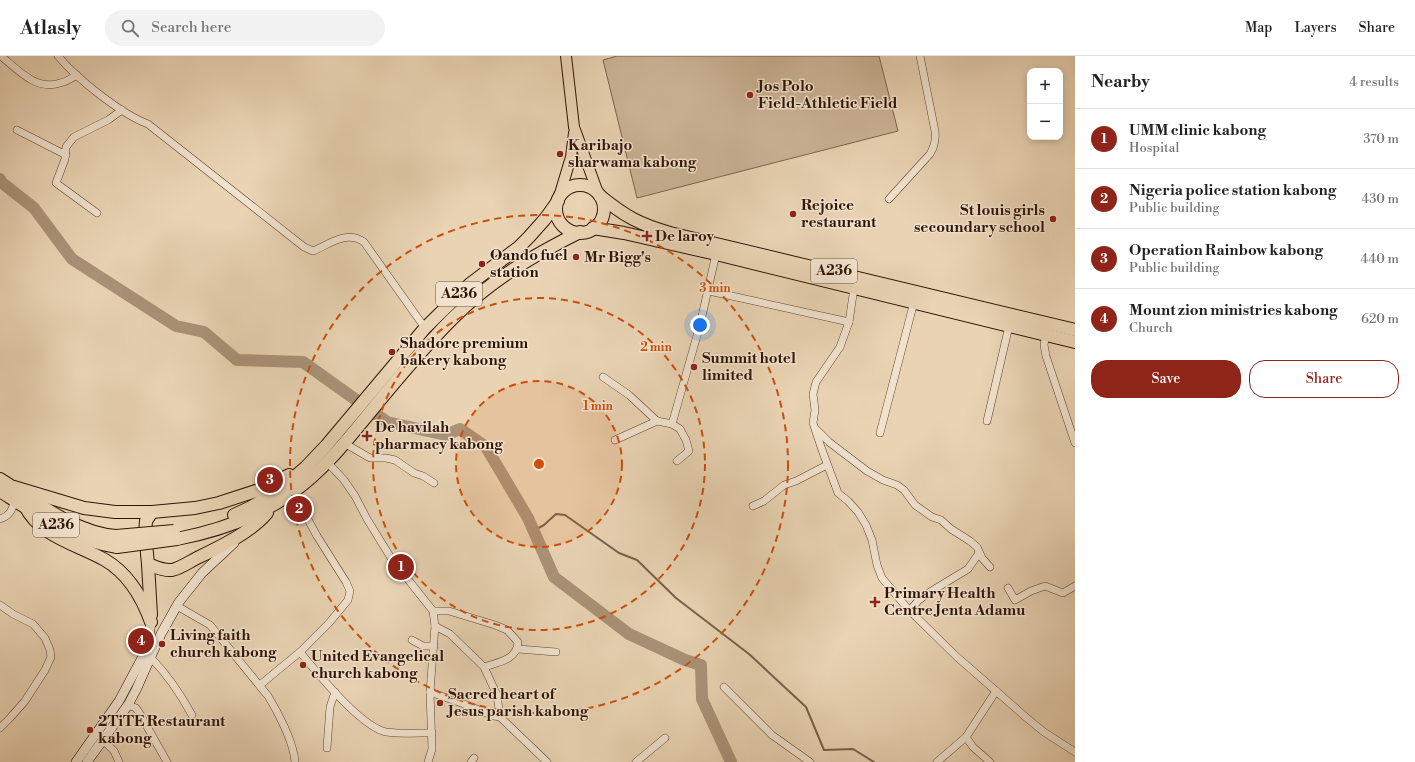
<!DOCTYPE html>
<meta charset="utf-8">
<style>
:root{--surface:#fff;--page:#f2f2f2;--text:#202124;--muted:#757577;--line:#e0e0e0;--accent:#8f2418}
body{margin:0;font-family:"Libre Bodoni",serif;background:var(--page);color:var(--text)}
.controls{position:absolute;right:12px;top:12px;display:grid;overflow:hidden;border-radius:8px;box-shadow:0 2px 6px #0003}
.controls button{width:36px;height:36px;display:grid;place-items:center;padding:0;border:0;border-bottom:1px solid var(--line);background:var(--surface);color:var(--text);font:20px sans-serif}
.you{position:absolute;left:700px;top:269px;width:14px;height:14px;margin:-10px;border:3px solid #fff;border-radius:50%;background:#1a73e8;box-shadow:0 0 0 6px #1a73e833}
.badge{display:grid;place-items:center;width:26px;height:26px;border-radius:50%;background:var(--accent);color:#fff;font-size:13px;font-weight:700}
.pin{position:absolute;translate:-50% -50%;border:2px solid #fff;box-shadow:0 1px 4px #0006}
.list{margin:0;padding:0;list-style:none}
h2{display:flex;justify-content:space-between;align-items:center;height:52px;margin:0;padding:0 16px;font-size:17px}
h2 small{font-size:13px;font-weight:400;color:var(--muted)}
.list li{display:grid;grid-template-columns:26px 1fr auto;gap:12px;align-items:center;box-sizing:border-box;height:60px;padding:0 16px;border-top:1px solid var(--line)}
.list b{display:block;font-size:15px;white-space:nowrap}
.list p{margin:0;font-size:13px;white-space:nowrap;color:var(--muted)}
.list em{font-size:13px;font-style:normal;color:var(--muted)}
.actions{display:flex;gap:8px;padding:12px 16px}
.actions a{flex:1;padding:9px 0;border:1px solid var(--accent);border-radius:16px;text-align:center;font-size:14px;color:var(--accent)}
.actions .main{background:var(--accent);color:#fff}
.icon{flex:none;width:22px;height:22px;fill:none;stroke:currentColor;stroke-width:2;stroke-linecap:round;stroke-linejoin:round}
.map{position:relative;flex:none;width:1075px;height:706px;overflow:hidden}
header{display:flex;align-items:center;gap:24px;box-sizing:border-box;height:56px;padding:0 20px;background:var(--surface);border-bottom:1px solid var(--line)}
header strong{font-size:19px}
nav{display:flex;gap:22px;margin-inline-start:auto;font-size:14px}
.search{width:280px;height:36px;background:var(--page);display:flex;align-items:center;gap:10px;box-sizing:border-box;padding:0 14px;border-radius:22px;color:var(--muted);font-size:15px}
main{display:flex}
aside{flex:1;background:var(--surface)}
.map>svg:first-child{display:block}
</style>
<header>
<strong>Atlasly</strong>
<div class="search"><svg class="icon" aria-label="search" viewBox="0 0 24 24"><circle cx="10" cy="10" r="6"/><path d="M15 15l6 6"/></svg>Search here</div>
<nav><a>Map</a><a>Layers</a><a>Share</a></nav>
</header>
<main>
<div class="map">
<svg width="1075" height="706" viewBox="0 0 1075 706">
<rect width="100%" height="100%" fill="#e9d3b3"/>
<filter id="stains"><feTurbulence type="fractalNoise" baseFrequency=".005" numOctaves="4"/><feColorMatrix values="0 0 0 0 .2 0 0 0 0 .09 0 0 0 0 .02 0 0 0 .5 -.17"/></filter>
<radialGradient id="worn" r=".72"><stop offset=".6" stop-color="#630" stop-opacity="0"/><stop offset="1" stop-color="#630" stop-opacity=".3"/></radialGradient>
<polygon fill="#cab395" stroke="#7d644d" points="617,0 879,0 898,75 637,142 603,4"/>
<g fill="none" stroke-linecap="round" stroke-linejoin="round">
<polyline stroke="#79604a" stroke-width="2" points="533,475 544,469 556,458 565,459 619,497 637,504 676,542 749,598 806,651 824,694 853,693 874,706"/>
<polyline stroke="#aa9278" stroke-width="12" points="0,123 1,126 34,152 72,203 176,270 204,276 237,304 303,306 387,366 446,379 460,373 486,391 528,462 554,521 629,578 685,604 701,609 702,643 731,706"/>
<g stroke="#5e4430" stroke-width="8">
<g id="street">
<path d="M1 0C18 14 36 35 60 27 66 26 72 22 77 19"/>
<path d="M58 0C76 22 121 58 148 68L304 191 313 195C330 188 346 174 364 186L425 272"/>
<polyline points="17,74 66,99"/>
<path d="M889 143 930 98C935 90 936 84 935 75L920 0"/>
<polyline points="97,157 56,127 65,103 66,91 74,81 108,64 122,54"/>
<polyline points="854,232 849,266 840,291 816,326 813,338 815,354 813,367 821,391 838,437 848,445 858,456 866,469 872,484 877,509 882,522 908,553 956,600 1028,663 1044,676 1075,696"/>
<polyline points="709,235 849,266"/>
<polyline points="1046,276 1044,289 1046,300 1075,387"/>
<polyline points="603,321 629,339 657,365 672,368 680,373 686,384 689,395 677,405"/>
<polyline points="987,365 1009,270"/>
<polyline points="672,368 700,269 716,198"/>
<polyline points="816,373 829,386 867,415 883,424 897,429 904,434 915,449 932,461 941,464 951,473 970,485 977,491 982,502 990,511"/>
<polyline points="880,377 914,246"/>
<polyline points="615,384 657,365"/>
<polyline points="344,387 370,402 386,402 395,404 414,417 423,420 434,427"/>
<polyline points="327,406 344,424 355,440 367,463 391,502 433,555 435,570 430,636 432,693 428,706"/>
<polyline points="753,450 764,445 784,429 796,425 827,409"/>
<path d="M0 463C10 460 12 454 15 444"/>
<polyline points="1008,532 1015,544 1031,535 1045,530 1063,537 1075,530"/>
<polyline points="0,549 13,558 33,568 45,582 50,594 51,601 45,614 25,645 10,662 0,672"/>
<path d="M177 550 210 569 268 640C278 656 294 687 295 706"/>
<polyline points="910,554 919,544 930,536 968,513 979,497"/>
<path d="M433 555H449L495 569 507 574 518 586C517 604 499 606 484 611"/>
<polyline points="435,570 450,578 484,611 497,639 500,661"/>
<polyline points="412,584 423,590 434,590"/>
<polyline points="518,593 556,596"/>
<path d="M300 596C317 617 361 671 386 676 401 678 417 677 432 677"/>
<path d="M151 602C168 619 181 639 192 659"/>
<polyline points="260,629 300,596 329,567 348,544 350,535 346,526 317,480 293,436"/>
<polyline points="724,631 772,679 810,706"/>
<polyline points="430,636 464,648 494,660 500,661 547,706"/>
<polyline points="128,649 136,652 140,658 167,706"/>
<polyline points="966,681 973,691 990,706"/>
<polyline points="103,684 114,695 119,706"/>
<polyline points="327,692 330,651 335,636"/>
<polyline points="471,706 474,702"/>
<polyline points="636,706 665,682"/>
<polyline points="937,706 966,681 996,635"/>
</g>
</g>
<g stroke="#301505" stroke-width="10">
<g id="secondary">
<polyline points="76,706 119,645 142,602 148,586 151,566"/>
<polyline points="87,706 128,649 136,634 161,578 179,546 202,517 234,487"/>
</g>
</g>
<g stroke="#301505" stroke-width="12">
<g id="primary">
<polyline points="566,0 574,71 598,137"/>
<polyline points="559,141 571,101 574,77"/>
</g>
</g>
<g stroke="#301505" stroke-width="14">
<g id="highway">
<circle cx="580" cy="153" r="24"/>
<path d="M600 140C626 161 639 168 670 177L1075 274"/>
<polyline points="593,172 624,177 716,198 1075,286"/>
<path d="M0 423C34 444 74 477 116 480"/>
<polyline points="14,431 84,452 115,456 152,456 195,452 219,447 259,434 289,419"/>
<path d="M0 435C36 458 74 485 117 491"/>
<path d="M25 450C40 481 77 488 105 504 129 518 142 541 151 566"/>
<polyline points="234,459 249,452 276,437 306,411 326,390 425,272 470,228 519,191 529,181 545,163 558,145"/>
<path d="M177 483C218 475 259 461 293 436 324 414 347 384 371 355 397 323 424 291 453 262 491 224 532 200 580 176"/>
<path d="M148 508C156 511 163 515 172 514 181 512 189 506 197 502 220 491 251 476 267 457"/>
<polyline points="151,559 148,508 145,477 146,465 152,456"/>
</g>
</g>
<use href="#street" stroke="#f1e2ce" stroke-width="7"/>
<use href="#secondary" stroke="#f1e2ce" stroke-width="9"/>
<use href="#primary" stroke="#e9d3b3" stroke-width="10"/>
<use href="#highway" stroke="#e9d3b3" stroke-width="12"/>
<g stroke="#301505" stroke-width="14" stroke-linecap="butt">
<g id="highway-bridge">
<polyline points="116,480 174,475"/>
<polyline points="117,491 177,483"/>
</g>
</g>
<use href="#highway-bridge" stroke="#e9d3b3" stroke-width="12"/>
</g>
<circle cx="539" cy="408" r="83" fill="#cc4f0b" fill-opacity=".12"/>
<g fill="none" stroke="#cc4f0b" stroke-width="2" stroke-dasharray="7 5">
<circle cx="539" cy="408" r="83"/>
<circle cx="539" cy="408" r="166"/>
<circle cx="539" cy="408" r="249"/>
</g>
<g fill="#8f2418" stroke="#f1e2ce" stroke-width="1.5">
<circle cx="750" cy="39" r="4"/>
<circle cx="560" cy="98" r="4"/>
<circle cx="793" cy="158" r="4"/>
<circle cx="1053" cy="163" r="4"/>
<path d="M645 174h4v4h4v4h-4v4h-4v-4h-4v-4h4z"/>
<circle cx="576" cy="201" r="4"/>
<circle cx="482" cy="208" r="4"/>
<circle cx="392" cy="296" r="4"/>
<circle cx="694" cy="311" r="4"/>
<path d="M365 374h4v4h4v4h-4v4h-4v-4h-4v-4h4z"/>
<path d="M873 540h4v4h4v4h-4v4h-4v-4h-4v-4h4z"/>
<circle cx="162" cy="588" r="4"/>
<circle cx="303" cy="609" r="4"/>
<circle cx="440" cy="647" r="4"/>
<circle cx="90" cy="674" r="4"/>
</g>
<g text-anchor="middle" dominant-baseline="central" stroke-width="3" stroke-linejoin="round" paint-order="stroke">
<g fill="#f1e2ce" stroke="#6a5241" stroke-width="1">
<rect x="811" y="203" width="46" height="24" rx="3"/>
<rect x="436" y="226" width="46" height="24" rx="3"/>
<rect x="33" y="457" width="46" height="24" rx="3"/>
</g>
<g font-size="14" font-weight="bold" fill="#301505">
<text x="834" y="215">A236</text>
<text x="459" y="238">A236</text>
<text x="56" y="469">A236</text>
</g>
<g font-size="15" font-weight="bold" fill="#301505" stroke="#f1e2ce" text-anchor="start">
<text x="758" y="30">Jos Polo<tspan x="758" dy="17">Field-Athletic Field</tspan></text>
<text x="568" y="89">Karibajo<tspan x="568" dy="17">sharwama kabong</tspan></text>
<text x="801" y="149">Rejoice<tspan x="801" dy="17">restaurant</tspan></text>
<text x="1045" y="154" text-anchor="end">St louis girls<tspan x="1045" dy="17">secoundary school</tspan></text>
<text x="655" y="180">De laroy</text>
<text x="490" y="199">Oando fuel<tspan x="490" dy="17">station</tspan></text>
<text x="584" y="201">Mr Bigg's</text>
<text x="400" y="287">Shadorc premium<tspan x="400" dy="17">bakery kabong</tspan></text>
<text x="702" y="302">Summit hotel<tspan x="702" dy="17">limited</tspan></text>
<text x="375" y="371">De havilah<tspan x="375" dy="17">pharmacy kabong</tspan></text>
<text x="884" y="537">Primary Health<tspan x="884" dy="17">Centre Jenta Adamu</tspan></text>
<text x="170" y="579">Living faith<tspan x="170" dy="17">church kabong</tspan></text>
<text x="311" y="600">United Evangelical<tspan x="311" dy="17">church kabong</tspan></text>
<text x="448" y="638">Sacred heart of<tspan x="448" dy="17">Jesus parish kabong</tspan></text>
<text x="98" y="665">2TiTE Restaurant<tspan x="98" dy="17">kabong</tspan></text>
</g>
</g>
<circle cx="539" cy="408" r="6" fill="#cc4f0b" stroke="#f1e2ce" stroke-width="2"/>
<g font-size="12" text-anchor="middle" font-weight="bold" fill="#cc4f0b" stroke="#f1e2ce" stroke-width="3" stroke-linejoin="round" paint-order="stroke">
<text x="715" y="236">3 min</text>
<text x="656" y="295">2 min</text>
<text x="598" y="354">1 min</text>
</g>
<rect width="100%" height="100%" filter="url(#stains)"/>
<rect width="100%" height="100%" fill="url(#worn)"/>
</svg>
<div class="controls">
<button>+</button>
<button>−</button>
</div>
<div class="you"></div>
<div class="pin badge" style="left:401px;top:511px">1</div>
<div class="pin badge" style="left:299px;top:453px">2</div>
<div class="pin badge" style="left:270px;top:424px">3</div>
<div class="pin badge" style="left:141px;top:585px">4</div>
</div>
<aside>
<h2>Nearby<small>4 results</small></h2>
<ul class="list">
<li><span class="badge">1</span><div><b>UMM clinic kabong</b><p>Hospital</p></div><em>370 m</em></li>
<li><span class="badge">2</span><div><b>Nigeria police station kabong</b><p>Public building</p></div><em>430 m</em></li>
<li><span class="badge">3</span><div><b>Operation Rainbow kabong</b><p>Public building</p></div><em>440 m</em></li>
<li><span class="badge">4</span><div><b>Mount zion ministries kabong</b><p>Church</p></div><em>620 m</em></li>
</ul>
<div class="actions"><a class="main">Save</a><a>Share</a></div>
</aside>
</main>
